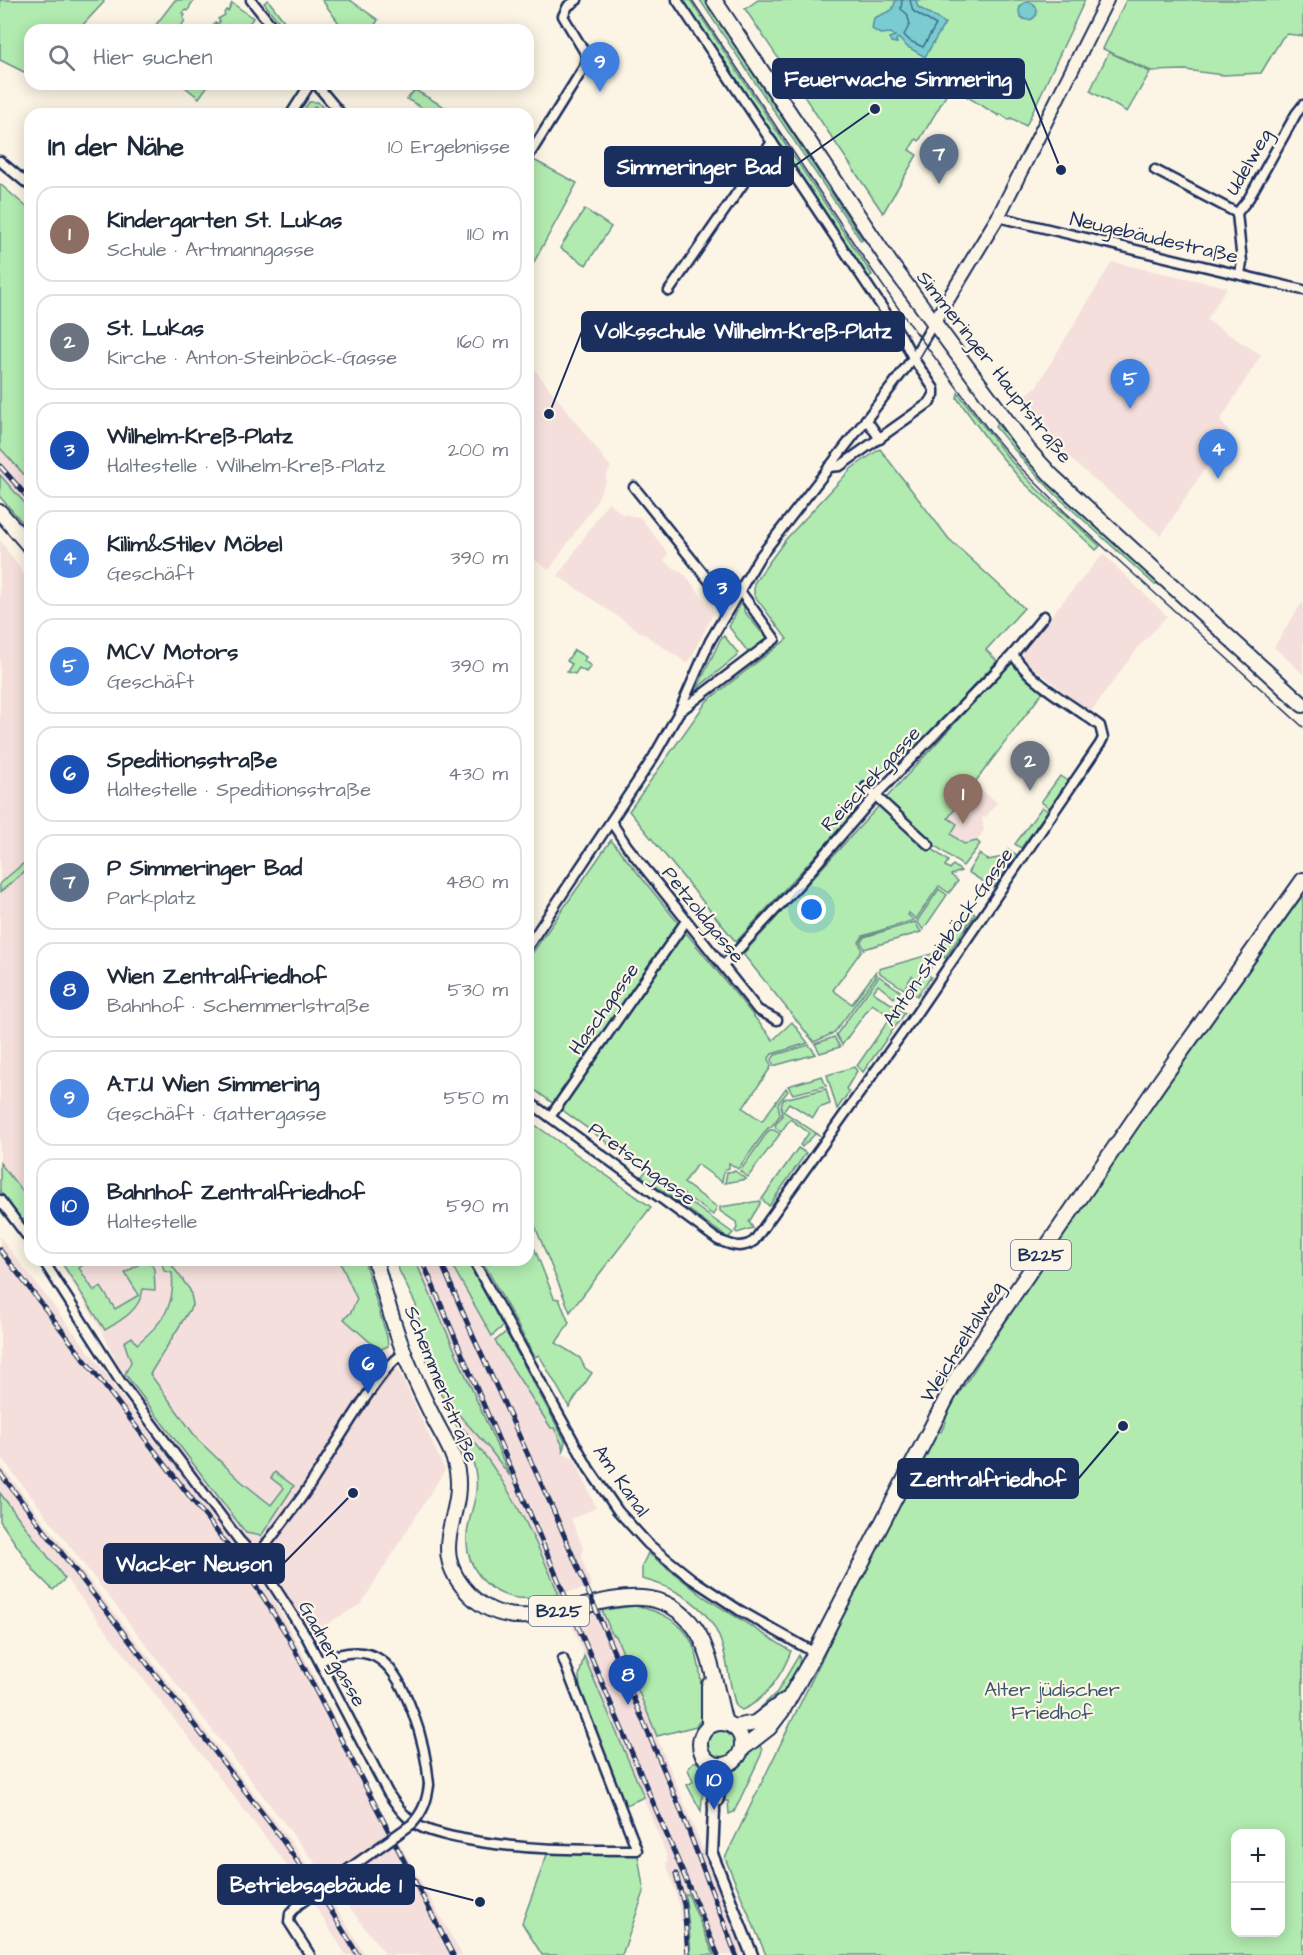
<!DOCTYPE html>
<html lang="de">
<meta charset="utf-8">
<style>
:root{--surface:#fff;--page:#f6f6f7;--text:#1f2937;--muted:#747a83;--line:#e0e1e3;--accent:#d1495b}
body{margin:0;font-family:"Architects Daughter",sans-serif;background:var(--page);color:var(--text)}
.controls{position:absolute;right:18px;bottom:18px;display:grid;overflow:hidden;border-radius:12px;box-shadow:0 3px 15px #0003}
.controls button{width:54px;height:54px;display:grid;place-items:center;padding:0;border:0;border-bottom:2px solid var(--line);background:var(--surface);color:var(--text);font:30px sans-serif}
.you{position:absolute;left:812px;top:910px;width:21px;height:21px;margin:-15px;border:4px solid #fff;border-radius:50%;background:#1a73e8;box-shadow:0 0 0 9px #1a73e833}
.badge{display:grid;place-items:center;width:39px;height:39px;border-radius:50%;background:var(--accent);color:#fff;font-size:20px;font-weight:700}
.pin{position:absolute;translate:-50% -50px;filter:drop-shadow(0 2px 3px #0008)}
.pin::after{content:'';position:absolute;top:32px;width:21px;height:18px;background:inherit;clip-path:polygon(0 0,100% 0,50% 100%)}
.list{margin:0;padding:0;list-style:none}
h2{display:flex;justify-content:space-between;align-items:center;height:78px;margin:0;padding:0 24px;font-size:26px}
h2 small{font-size:20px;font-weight:400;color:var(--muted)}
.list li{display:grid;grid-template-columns:39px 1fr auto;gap:18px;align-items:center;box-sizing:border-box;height:96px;margin:0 12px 12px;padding:0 12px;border:2px solid var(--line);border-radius:18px}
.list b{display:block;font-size:22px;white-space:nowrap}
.list p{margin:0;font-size:20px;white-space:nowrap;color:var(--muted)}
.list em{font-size:20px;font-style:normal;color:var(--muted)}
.icon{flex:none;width:33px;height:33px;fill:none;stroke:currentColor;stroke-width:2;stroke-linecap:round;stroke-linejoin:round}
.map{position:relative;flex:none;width:1303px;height:1955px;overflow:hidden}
.search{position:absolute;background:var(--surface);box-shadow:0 3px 15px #0003;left:24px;top:24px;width:510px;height:66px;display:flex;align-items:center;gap:15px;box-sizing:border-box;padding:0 21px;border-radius:18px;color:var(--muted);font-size:22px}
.panel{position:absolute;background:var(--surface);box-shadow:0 3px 15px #0003;left:24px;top:108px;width:510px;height:1158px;border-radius:18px}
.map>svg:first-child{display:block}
</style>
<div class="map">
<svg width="1303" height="1955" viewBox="0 0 1303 1955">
<rect width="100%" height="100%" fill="#fcf5e5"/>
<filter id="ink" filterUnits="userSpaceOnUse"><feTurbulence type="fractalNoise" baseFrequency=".0167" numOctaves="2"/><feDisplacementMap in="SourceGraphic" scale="12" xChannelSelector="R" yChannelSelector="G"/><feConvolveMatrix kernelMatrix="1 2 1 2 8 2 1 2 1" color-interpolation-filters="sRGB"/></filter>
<g filter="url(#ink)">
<g fill="#f4dfdc">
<polygon points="1112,262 1227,287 1207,320 1261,355 1220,421 1229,431 1161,536 1075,463 1057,443 1023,397 1036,387"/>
<polygon points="528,361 611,467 605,478 607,479 595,504 549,570 528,555"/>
<polygon points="0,448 30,481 30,509 0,475"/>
<polygon points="608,502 622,514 640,517 668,553 664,561 686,576 714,612 688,664 558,576"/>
<polygon points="0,540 30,583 30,1217 0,1174"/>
<polygon points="1103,554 1167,616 1137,649 1090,713 1023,659 1022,650"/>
<polygon points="1303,601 1303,674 1274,647"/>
<polygon points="973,784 997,802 986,817 982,818 984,830 977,841 980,844 963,866 930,841"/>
<polygon points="0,1237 108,1376 114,1387 229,1536 270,1593 305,1658 367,1785 462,1955 386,1955 0,1456"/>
<polygon points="58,1260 344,1260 383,1336 445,1470 361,1604 306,1636 256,1558 124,1379 101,1329"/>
<polygon points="415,1260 449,1260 495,1341 551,1428 554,1428 562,1444 562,1452 575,1459 596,1508 571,1519 583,1547 582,1559 592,1587 559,1594 538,1544 493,1468 467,1432 452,1417 442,1397 488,1447 509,1475"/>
<polygon points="0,1464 289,1839 326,1891 365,1955 346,1955 302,1885 0,1493"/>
<polygon points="602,1610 612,1634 616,1636 746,1955 714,1955 687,1894 685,1895 691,1949 684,1949 683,1927 675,1890 666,1863 668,1861 665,1851 569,1618"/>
</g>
<g fill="#b2ebb0" stroke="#668d87" stroke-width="1.5" fill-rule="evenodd">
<polygon points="0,0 103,0 104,2 78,30 30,30 30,75 0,60"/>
<polygon points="175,0 196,0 191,4 188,11 186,10 183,13 185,15 183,18 185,20 179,30 152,30"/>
<polygon points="268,0 291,30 285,30 264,3"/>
<polygon points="322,0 350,0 378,20 372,30 344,30"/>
<polygon points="683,0 690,0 871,273 872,275 868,277"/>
<polygon points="700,0 704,0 863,240 861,241"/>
<polygon points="758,0 1085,0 1026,126 1011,118 1009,120 1000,114 999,116 951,87 919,141 916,139 909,150 917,155 883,213 745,9"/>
<polygon points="1126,0 1303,0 1303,36 1287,34 1282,38 1261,73 1223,75 1185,70 1151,71 1103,49"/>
<polygon points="232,3 253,18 245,30 213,30 211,29 215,23 218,24 220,21 218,19 225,15 224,13 226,10 228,11"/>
<polygon points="1109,52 1150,72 1127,112 1090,91"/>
<polygon points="181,84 209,84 199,98"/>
<polygon points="415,90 446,108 442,114 432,114 407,99"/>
<polygon points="309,102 318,102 328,114 322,114 315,106 310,114 301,114"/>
<polygon points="528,157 577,183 528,273"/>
<polygon points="0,184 30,210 30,481 0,448"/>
<polygon points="585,209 611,227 586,265 560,248"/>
<polygon points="958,393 1010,460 1037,489 1100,546 1096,550 1021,480 989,442 957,398"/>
<polygon points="997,424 1046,481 1158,583 1155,585 1056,495 1029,467 997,429 995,427"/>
<polygon points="880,449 949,539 1024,608 986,650 997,661 898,767 892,763 845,812 850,818 736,942 629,811 707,701 787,639 754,595 754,583 786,539 852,468"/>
<polygon points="0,475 30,509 30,531 0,497"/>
<polygon points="741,603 744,605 744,611 761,632 768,635 767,638 751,652 748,652 729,627"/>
<polygon points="724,636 738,653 737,656 700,686 699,691 694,695 721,638"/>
<polygon points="574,650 586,657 584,661 591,666 586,672 579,668 575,674 567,672 572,664 567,661"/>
<polygon points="1011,662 1043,692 948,818 957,824 951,834 964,844 977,841 980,844 963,866 930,842 927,845 948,861 945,866 950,869 953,865 961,871 951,875 958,881 949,893 939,886 916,919 909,913 908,915 914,920 863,936 859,942 862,950 833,990 852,1004 876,971 877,975 834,1033 814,1042 743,954"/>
<polygon points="1060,776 1069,782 1050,808 1041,802"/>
<polygon points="1042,807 1048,811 1021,848 1015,844"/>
<polygon points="611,840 773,1040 792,1022 808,1043 772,1054 769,1058 771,1067 743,1108 762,1121 786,1088 788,1091 778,1104 780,1115 771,1127 768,1128 738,1169 729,1163 729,1168 724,1170 722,1182 697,1164 684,1183 717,1207 713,1215 672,1186 670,1188 733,1233 728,1238 642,1176 646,1171 528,1085 528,959"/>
<polygon points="1008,849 1017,855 993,888 968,872 979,854 988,860 1003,857"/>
<polygon points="30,858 30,867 0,892 0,883"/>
<polygon points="939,889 947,895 923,930 917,921"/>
<path d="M1303 895V1955H766L725 1858 914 1470 936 1431 941 1432 946 1422 943 1419C1056 1239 1180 1068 1303 895ZM1236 1834H1280V1932H1236Z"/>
<polygon points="968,908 975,914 945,958 938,951"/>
<polygon points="915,922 921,932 864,949 861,942 864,937"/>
<polygon points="935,953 937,956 928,974 931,977 917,996 910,991 917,979 912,976 904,989 880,973 879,969"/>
<polygon points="879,976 900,991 894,998 878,985 873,992 905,1013 863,1072 857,1066 891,1017 872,1004 842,1045 836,1035"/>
<polygon points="834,1037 840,1047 820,1053 815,1044"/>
<polygon points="809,1045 816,1054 773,1066 772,1059 775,1055"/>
<polygon points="854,1067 857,1071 846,1089 849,1092 837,1109 827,1075"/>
<polygon points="822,1076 826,1086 793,1094 788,1086"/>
<polygon points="826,1089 830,1104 819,1108 813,1118 789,1103 783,1111 819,1135 818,1135 815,1134 802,1147 800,1145 809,1133 790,1119 781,1132 776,1128 775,1125 782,1116 781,1105 784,1099"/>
<polygon points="528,1120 651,1207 570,1312 528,1209"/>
<polygon points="769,1130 774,1130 780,1134 748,1177 740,1171"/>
<polygon points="798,1148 806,1153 769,1206 762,1199"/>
<polygon points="0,1163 26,1196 30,1193 30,1219 28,1216 22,1221 0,1192"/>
<polygon points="735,1171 746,1179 725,1183 727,1172"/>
<polygon points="760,1201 760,1204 749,1222 753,1228 737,1233 735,1231 737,1228 736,1222 720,1211 720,1207"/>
<polygon points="528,1232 554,1298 559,1299 569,1323 556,1343 580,1358 585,1368 592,1373 569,1407 539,1355 535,1357 482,1260 528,1260"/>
<path d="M60 1260H84L86 1263 79 1268 94 1291 101 1287 115 1309 139 1295 125 1273 145 1260H149L154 1269 155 1290 143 1289C140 1310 122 1320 105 1330Z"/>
<path d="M161 1260H168L190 1290 193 1304 150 1374 198 1440 242 1482 271 1505 284 1488 271 1478 275 1472 294 1486 261 1536 246 1533 125 1374 131 1362 124 1342 132 1337 137 1344C161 1324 176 1307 172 1273L164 1271Z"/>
<polygon points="339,1260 364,1260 387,1337 388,1346 379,1350 344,1319 351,1312 357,1299"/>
<polygon points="394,1260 415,1260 510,1476 488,1447 441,1395 427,1361 416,1305"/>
<polygon points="449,1260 467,1260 503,1326 492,1336"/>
<polygon points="506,1332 565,1441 563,1453 562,1444 554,1428 551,1428 495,1341"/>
<path d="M452 1417C501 1466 532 1531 559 1594 545 1597 531 1599 517 1598 487 1594 465 1566 467 1536 468 1515 479 1498 476 1477 474 1455 462 1436 452 1417Z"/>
<polygon points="0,1493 65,1579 53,1590 35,1572 0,1521"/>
<path d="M648 1553 704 1597 791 1651C783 1673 765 1701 742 1710L736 1706C730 1688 729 1670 724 1652 714 1610 682 1589 642 1579V1566Z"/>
<path d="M635 1606C702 1619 700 1660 703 1717L696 1726 657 1736 616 1636 612 1634 602 1610Z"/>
<path d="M799 1655C803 1667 787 1690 779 1699 773 1705 764 1709 758 1713V1710L777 1692Z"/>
<polygon points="584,1656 644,1797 624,1806 580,1689 579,1676"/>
<circle cx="720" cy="1744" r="17"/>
<polygon points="759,1742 762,1751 761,1755 734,1812 729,1814 728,1801 725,1801 725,1790 730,1772 741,1762 748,1752"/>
<path d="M693 1762H696C707 1769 708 1775 706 1787H703L701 1811 687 1785 693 1782 688 1769Z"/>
<polygon points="549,1849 637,1850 644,1892 622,1955 542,1955 522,1923"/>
<polygon points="688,1894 714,1955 691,1955 689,1927 685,1895"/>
</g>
<g fill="#7accd0" stroke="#548da2" stroke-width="1.5">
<polygon points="896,0 916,0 918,7 945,23 925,57 906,46 898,38 896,40 897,43 891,42 889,38 895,36 891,33 880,34 872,29 874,18 892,10"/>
<circle cx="1028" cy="11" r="9"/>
</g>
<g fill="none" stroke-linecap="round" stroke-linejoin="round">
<polyline stroke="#416e8c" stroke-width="1.5" points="902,0 901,9 907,14 910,24 904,35 910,41 923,47 936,25 913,11 910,0"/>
<g stroke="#1b2f5e" stroke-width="13">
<g id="minor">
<polyline points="251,0 275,30"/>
<polyline points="677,0 902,337 913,358 934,389 934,395 929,403 840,466 829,467"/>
<polyline points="316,84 341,114"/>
<polyline points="291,114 310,84"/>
<polyline points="528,157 586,64 587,56 563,16 568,6 577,0"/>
<polyline points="0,161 30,186"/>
<polyline points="1155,170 1237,213"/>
<polyline points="998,217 1303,290"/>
<polyline points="1240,274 1242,262 1237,213 1249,198 1296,114 1303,105"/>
<polyline points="669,291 772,142"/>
<polyline points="866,419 880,439"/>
<polyline points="634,487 730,607"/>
<polyline points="679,712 775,639 740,591"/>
<polyline points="866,787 929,845"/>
<polyline points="612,823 627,846 758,1010 777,1020"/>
<polyline points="528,946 653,758 679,712 710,641 759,558 892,386 913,358 933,324"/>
<polyline points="723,966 801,882 876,795 1013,654 1044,616"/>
<path d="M528 1101 718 1240C731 1245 741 1250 754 1241L916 1014 1100 744 1103 738 1100 726C1073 705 1030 683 1013 654"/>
<polyline points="550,1117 686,921"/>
<polyline points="0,1200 30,1240"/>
<path d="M43 1260 120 1381 239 1540 256 1558 306 1636 388 1793C397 1806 405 1818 419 1826 432 1833 449 1836 463 1839 521 1850 579 1850 637 1850L563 1659"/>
<polyline points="473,1260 589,1469 618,1511 648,1544 692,1579 739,1610 815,1653"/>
<path d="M256 1558C272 1536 290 1514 306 1491 323 1467 383 1360 404 1354"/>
<path d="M320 1661C375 1638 394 1663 413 1713 422 1737 427 1760 429 1785"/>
<polyline points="290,1914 289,1922 310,1955"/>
</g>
</g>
<g stroke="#1b2f5e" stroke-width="15">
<g id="tertiary">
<polyline points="712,1763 714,1810 712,1854 752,1955"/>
<polyline points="717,1801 727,1765"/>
</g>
</g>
<g stroke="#1b2f5e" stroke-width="16">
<polyline id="secondary" points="933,324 998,217 1107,0"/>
</g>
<g stroke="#1b2f5e" stroke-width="18">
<g id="primary">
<polyline points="714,0 890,263 1029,451 1053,477 1303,705"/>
<polyline points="0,512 30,547"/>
<path d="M375 1260C386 1298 396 1336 412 1372 419 1389 427 1405 435 1421 444 1438 454 1453 457 1471 465 1519 424 1549 471 1596 536 1659 637 1548 695 1628 711 1650 717 1695 725 1723"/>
<circle cx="721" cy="1744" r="21"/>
<polyline points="709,1726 709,1685"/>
<polyline points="734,1727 755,1723 784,1701"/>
<polyline points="742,1749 769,1728 782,1711 815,1653 958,1376 1159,1083 1303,880"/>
</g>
</g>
<use href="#minor" stroke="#fcf5e5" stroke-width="8"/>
<use href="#tertiary" stroke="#fcf5e5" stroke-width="10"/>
<use href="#secondary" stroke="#fcf5e5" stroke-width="12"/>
<use href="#primary" stroke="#fcf5e5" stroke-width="14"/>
<polyline stroke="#1b2f5e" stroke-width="1.5" points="692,0 861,254 901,312 990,432 1018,465 1065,512 1303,727"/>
<g stroke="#1b2f5e" stroke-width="5">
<g id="rail">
<polyline points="0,466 30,500"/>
<polyline points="0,1250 228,1546 264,1598 288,1637 453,1955"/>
<polyline points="422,1260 718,1955"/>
<polyline points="440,1260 473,1336 552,1507 602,1624 680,1808 736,1955"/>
<polyline points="0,1473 273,1827 322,1896 358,1955"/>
<polyline points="676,1874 684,1905 688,1955"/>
</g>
</g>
<use href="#rail" stroke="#fcf5e5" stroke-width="3" stroke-dasharray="9" stroke-linecap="butt"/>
<g stroke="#1b2f5e" stroke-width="13" stroke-linecap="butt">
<path id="minor-bridge" d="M290 1914 298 1905 412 1824C423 1812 427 1801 429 1785"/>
</g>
<use href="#minor-bridge" stroke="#fcf5e5" stroke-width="8"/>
</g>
</g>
<g text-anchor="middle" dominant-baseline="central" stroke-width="4.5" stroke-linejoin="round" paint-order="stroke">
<g fill="#fcf5e5" stroke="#5e6a86" stroke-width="1.5">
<rect x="1011" y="1240" width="60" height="30" rx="4.5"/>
<rect x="529" y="1596" width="60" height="30" rx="4.5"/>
</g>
<g font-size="18" font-weight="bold" fill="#1b2f5e">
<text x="1041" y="1255">B225</text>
<text x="559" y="1611">B225</text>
</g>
<g font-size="20" fill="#1b2f5e" stroke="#fcf5e5">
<text transform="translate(1249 162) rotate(-60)">Udelweg</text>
<text transform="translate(1154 238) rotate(13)">Neugebäudestraße</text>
<text transform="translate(994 367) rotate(52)">Simmeringer Hauptstraße</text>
<text transform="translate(871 779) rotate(-47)">Reischekgasse</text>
<text transform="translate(703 915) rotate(51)">Petzoldgasse</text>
<text transform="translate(948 937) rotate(-55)">Anton-Steinböck-Gasse</text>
<text transform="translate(604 1009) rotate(-55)">Haschgasse</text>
<text transform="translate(642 1164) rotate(36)">Pretschgasse</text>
<text transform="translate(962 1342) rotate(-58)">Weichseltalweg</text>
<text transform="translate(441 1384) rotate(68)">Schemmerlstraße</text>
<text transform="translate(621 1481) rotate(55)">Am Kanal</text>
<text transform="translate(332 1654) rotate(61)">Gadnergasse</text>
</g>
<g font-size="20" fill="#39556e" stroke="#fcf5e5">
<text x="1052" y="1690">Alter jüdischer<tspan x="1052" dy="23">Friedhof</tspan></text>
</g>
</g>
<path fill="none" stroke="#1b2f5e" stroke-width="2" d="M1061 170L1024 78M875 109L793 167M549 414L582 331M1123 1426L1078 1479M353 1493L284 1563M480 1902L414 1885"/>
<g fill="#1b2f5e" stroke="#fcf5e5" stroke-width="2">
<circle cx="1061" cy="170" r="6"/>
<circle cx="875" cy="109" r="6"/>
<circle cx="549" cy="414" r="6"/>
<circle cx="1123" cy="1426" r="6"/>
<circle cx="353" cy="1493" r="6"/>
<circle cx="480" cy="1902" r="6"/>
</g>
<g fill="#1b2f5e" stroke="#1b2f5e" stroke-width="2">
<rect x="773" y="59" width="251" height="39" rx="6"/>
<rect x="605" y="147" width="188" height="39" rx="6"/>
<rect x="582" y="312" width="322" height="39" rx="6"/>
<rect x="898" y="1459" width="180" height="39" rx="6"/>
<rect x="104" y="1544" width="180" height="39" rx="6"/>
<rect x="218" y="1865" width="196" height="39" rx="6"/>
</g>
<g font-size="21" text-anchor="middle" font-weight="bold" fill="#fff">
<text x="898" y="86">Feuerwache Simmering</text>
<text x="699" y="174">Simmeringer Bad</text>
<text x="743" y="338">Volksschule Wilhelm-Kreß-Platz</text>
<text x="988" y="1486">Zentralfriedhof</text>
<text x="194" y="1571">Wacker Neuson</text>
<text x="316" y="1892">Betriebsgebäude 1</text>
</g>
</svg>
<div class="controls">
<button>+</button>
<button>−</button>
</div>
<div class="you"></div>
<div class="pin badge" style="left:963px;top:824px;background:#8d6e63">1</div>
<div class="pin badge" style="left:1030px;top:791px;background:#6b7280">2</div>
<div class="pin badge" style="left:722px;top:618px;background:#1a4fb4">3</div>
<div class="pin badge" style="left:1218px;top:479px;background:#3f7fe0">4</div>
<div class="pin badge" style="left:1130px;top:409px;background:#3f7fe0">5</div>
<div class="pin badge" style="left:368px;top:1394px;background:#1a4fb4">6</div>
<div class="pin badge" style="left:939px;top:184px;background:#5c6f8a">7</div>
<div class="pin badge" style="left:628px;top:1705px;background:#1a4fb4">8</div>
<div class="pin badge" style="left:600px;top:92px;background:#3f7fe0">9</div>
<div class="pin badge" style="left:714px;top:1810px;background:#1a4fb4">10</div>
<div class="search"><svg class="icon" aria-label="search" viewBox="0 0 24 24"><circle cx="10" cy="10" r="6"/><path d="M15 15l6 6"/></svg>Hier suchen</div>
<section class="panel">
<h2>In der Nähe<small>10 Ergebnisse</small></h2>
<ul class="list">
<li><span class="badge" style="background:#8d6e63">1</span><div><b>Kindergarten St. Lukas</b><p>Schule · Artmanngasse</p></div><em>110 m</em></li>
<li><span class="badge" style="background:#6b7280">2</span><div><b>St. Lukas</b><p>Kirche · Anton-Steinböck-Gasse</p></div><em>160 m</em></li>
<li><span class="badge" style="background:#1a4fb4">3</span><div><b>Wilhelm-Kreß-Platz</b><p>Haltestelle · Wilhelm-Kreß-Platz</p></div><em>200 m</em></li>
<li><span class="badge" style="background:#3f7fe0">4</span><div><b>Kilim&amp;Stilev Möbel</b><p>Geschäft</p></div><em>390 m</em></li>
<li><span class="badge" style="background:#3f7fe0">5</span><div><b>MCV Motors</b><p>Geschäft</p></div><em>390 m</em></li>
<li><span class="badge" style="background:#1a4fb4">6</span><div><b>Speditionsstraße</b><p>Haltestelle · Speditionsstraße</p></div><em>430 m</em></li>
<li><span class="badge" style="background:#5c6f8a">7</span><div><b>P Simmeringer Bad</b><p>Parkplatz</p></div><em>480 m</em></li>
<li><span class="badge" style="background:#1a4fb4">8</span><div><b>Wien Zentralfriedhof</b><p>Bahnhof · Schemmerlstraße</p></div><em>530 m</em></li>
<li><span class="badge" style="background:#3f7fe0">9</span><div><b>A.T.U Wien Simmering</b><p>Geschäft · Gattergasse</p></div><em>550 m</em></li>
<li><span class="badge" style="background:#1a4fb4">10</span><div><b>Bahnhof Zentralfriedhof</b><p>Haltestelle</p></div><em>590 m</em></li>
</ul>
</section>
</div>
